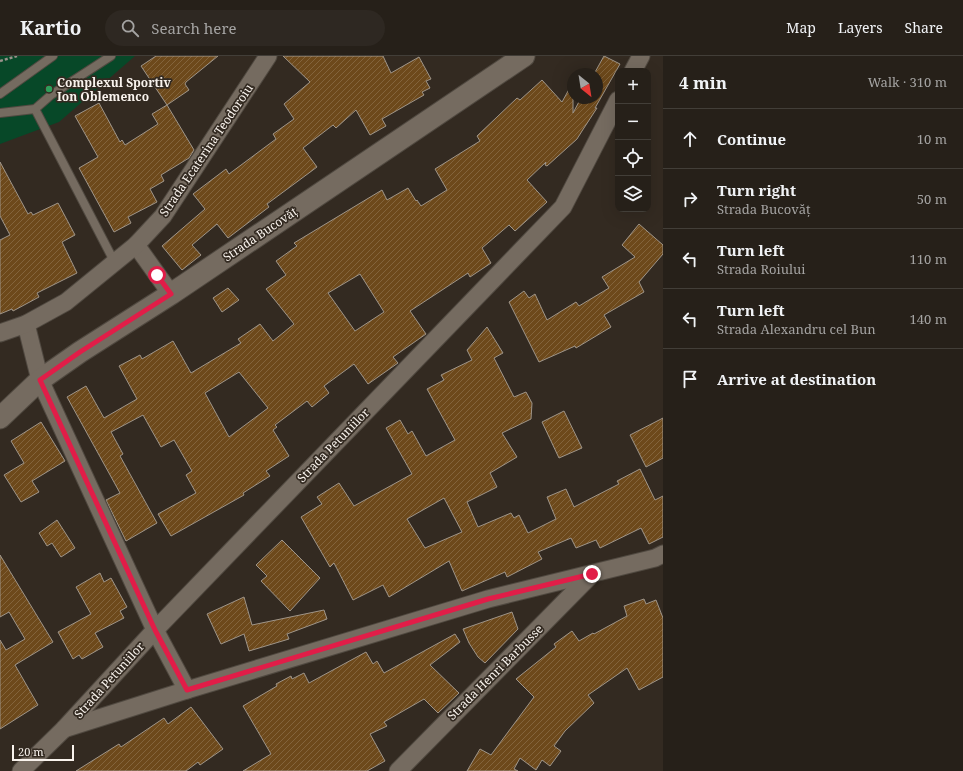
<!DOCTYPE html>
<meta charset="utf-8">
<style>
:root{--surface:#262019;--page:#2e2822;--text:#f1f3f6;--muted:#a4a3a2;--line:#423e38}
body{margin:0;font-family:"Noto Serif",serif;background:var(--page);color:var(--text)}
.controls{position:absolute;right:12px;top:12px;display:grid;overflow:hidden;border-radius:8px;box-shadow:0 4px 16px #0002}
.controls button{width:36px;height:36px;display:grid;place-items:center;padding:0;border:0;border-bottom:1px solid var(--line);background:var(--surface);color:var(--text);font:20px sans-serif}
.compass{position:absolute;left:567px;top:12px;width:36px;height:36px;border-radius:50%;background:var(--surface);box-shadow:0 4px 16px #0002;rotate:150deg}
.scale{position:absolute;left:12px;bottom:10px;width:62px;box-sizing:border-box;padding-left:4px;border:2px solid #f9f3ed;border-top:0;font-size:11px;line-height:14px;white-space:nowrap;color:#f9f3ed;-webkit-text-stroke:3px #332a21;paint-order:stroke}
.stop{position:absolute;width:12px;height:12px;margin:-9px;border:3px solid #e11d48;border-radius:50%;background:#fff}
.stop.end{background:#e11d48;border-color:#fff;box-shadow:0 1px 4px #0008}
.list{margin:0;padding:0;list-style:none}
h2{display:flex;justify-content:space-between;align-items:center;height:52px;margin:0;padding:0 16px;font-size:17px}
h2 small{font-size:13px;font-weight:400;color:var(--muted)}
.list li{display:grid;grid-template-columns:26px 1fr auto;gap:12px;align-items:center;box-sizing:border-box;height:60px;padding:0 16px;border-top:1px solid var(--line)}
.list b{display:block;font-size:15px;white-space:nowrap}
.list p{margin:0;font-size:13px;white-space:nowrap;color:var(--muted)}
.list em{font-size:13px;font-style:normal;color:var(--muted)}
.icon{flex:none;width:22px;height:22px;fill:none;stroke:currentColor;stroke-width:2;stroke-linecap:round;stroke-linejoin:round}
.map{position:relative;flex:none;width:663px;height:715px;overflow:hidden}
header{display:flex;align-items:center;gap:24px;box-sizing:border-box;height:56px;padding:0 20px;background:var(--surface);border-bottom:1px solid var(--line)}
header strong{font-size:19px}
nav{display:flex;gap:22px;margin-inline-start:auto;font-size:14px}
.search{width:280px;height:36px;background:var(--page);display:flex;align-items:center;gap:10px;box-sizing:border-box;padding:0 14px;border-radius:22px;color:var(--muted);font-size:15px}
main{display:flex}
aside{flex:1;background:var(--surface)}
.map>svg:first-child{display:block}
</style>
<header>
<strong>Kartio</strong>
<div class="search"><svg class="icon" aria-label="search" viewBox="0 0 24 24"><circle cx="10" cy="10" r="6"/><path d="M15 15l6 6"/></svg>Search here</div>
<nav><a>Map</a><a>Layers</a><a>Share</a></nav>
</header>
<main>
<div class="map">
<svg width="663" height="715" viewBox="0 0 663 715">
<defs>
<pattern id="building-hatch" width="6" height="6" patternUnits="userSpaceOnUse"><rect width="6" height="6" fill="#6d491b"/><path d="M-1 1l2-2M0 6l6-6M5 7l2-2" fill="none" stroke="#83643c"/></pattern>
</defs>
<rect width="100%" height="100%" fill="#332a21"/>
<polygon fill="#074828" points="0,0 135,0 59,66 0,88"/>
<g fill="url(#building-hatch)" stroke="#9f9589" fill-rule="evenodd">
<polygon points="156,0 218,0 186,26 185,28 189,34 167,49 141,10"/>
<polygon points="283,0 383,0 391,17 419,1 431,23 426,25 430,32 422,36 424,39 382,63 386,70 370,79 356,54 336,72 333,69 303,92 317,111 267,148 269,151 228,182 217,168 192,189 201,199 182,214 162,190 205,153 193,138 226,113 229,118 276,83 273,78 294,63 284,48 310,26"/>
<path d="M604 0 620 8 595 52H597L582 75 577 83 547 110 545 109 546 106 527 124 547 146 515 175 509 169 482 192 491 207 470 221 468 217 410 255 426 278 393 301 398 307 368 328 354 308 324 330 329 337 312 351 307 345 275 369 277 371 273 374 289 400 266 415 270 420 243 437 244 439 171 480 158 458 196 437 186 419 192 415 174 384 161 391 143 359 111 376 123 398 120 400 157 467 126 485 106 444 120 437 67 341 86 330 104 362 137 343 119 310 140 299 142 303 173 285 191 317 241 287 238 283 260 268 273 285 294 268 266 233 286 219 276 205 297 190 294 187 382 134 387 144 408 132 416 145 417 144 421 150 447 134 435 113 480 85 477 80 517 42 520 44 542 24 562 46 573 26V57L581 42H597V18H594ZM360 218 384 256 355 275 328 237ZM239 316 268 352 229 381 205 337Z"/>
<polygon points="99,47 120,86 122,84 125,89 158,68 152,58 167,49 194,94 189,102 161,119 164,125 150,133 157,146 128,161 131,167 114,176 79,112 98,101 75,60"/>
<polygon points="0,106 28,158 31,156 33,159 58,147 75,179 62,186 77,217 37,237 39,241 13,255 12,253 0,258 0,184 10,179 0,160"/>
<polygon points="639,168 663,189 663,198 639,226 644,236 604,259 611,271 576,292 575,290 539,306 509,246 524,235 529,242 535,238 547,264 576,246 579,250 609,232 602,221 635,201 622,189"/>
<polygon points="228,232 239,244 222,256 213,242"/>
<path d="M487 271 503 297 494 302 514 341 526 336 532 347 531 363 502 377 517 401 490 417 497 431 467 446 478 471 511 457 514 462 519 459 528 477 556 463 547 441 566 433 574 451 619 428 617 425 640 413 655 444 663 440V481L649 488 641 472 600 492 596 484 576 492 571 482 538 496 542 503 507 521 505 516 462 535 449 505 389 541 383 529 353 544 334 507 330 511 301 461 322 448 317 441 339 427 354 450 412 418 386 372 400 364 408 378 412 375 426 400 455 384 427 333 444 324 441 319 472 304 467 294ZM444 442 462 476 425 492 407 463Z"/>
<polygon points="564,355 582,392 559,402 542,366"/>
<polygon points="663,362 663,402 646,411 630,379"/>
<polygon points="41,366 65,405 32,425 39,436 21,446 4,419 24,407 11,385"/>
<polygon points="57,464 75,492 61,501 52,487 47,490 39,477"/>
<polygon points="282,484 320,522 290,555 261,525 267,520 256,509"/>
<polygon points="0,499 53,586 15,609 38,649 0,673 0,584 6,594 25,583 9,556 0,561"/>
<polygon points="100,517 104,526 111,522 127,551 120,555 124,562 95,577 103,591 82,603 79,599 73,603 58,576 91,558 76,531"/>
<polygon points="244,541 252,569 324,554 327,563 287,578 289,583 249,595 244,578 221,588 207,558"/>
<polygon points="644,543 646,548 656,544 663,562 663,621 639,634 627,612 588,639 594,647 565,675 554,690 561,695 550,710 542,704 536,714 520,702 514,713 518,715 467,715 480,693 491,699 534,641 516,623 556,591 554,588 572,575 579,585 593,577 594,578 627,560 624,550"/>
<polygon points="512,556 518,573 485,607 478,601 469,587 463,573"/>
<polygon points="455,578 460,586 430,609 459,637 438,657 424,643 384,666 387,670 370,678 385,705 367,715 243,715 271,698 243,650 277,630 276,628 291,620 292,623 304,617 309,627 366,596 373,608 377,605 384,617"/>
<polygon points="191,651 223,693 200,709 198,706 186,715 76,715 119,688 121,691 164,662 168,668"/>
</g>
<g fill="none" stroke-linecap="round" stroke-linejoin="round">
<g stroke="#504940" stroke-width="10">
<g id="service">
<polyline points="0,38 53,0"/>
<polyline points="35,53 115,207"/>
<polyline points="0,57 35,53 51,39 111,0"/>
</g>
</g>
<g stroke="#504940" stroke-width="19">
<g id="minor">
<polyline points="633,15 641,0"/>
<polyline points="136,189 171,238"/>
<polyline points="26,268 40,324 155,574 187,634"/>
<polyline points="0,277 26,268 66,246 136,189 163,160 268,0"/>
<polyline points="64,673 187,634 488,543 655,502 663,498"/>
<polyline points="21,715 64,673 155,574 563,151 618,44"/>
<polyline points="398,715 592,518"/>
</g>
</g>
<g stroke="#504940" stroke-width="23">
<polyline id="tertiary" points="0,362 40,324 80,296 171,238 524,0"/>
</g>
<polyline stroke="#9a928b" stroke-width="2.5" stroke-dasharray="3 2" stroke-linecap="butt" points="0,5 17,0"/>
<use href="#service" stroke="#756b60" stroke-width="8"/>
<use href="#minor" stroke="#756b60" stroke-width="17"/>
<use href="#tertiary" stroke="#756b60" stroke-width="21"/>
</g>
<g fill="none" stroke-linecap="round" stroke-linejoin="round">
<polyline stroke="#e11d48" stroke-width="5" points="157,219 171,238 80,296 40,324 155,574 187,634 488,543 592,518"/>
</g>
<circle fill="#2e9e5b" stroke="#332a21" stroke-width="1.5" cx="49" cy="33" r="4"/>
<g text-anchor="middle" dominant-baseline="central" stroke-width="3.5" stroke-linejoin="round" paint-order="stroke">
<g font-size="12" font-weight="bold" fill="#f9f3ed" stroke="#332a21" text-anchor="start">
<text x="57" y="26">Complexul Sportiv<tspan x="57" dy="14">Ion Oblemenco</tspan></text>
</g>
<g font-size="12" fill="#f9f3ed" stroke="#332a21">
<text transform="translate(206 94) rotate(-56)">Strada Ecaterina Teodoroiu</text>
<text transform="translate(260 178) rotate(-34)">Strada Bucovăț</text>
<text transform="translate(333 389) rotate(-46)">Strada Petuniilor</text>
<text transform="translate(495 616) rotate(-45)">Strada Henri Barbusse</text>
<text transform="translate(109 624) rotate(-48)">Strada Petuniilor</text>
</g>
</g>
</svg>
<div class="controls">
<button>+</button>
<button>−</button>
<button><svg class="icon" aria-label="locate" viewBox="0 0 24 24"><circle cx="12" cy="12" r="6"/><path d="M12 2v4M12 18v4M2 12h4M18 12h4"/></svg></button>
<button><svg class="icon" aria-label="layers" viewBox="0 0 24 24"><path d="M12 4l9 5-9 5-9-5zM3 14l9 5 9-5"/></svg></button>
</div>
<svg class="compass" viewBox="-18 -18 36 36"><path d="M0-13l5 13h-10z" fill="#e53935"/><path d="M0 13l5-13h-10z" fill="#a4a3a2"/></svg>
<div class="scale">20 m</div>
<div class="stop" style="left:157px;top:219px"></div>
<div class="stop end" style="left:592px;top:518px"></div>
</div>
<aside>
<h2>4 min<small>Walk · 310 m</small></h2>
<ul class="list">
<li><svg class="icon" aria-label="ahead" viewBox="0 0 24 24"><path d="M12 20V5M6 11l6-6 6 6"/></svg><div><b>Continue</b></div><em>10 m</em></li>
<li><svg class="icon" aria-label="right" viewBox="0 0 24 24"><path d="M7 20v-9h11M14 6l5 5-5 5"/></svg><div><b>Turn right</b><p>Strada Bucovăț</p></div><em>50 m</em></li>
<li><svg class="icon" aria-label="left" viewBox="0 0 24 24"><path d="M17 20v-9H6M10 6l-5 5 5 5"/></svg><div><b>Turn left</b><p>Strada Roiului</p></div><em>110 m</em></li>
<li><svg class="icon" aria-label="left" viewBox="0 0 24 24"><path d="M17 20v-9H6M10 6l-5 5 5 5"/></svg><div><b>Turn left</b><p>Strada Alexandru cel Bun</p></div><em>140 m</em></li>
<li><svg class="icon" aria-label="arrive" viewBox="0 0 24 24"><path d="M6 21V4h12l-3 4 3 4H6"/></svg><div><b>Arrive at destination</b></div></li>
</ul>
</aside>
</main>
